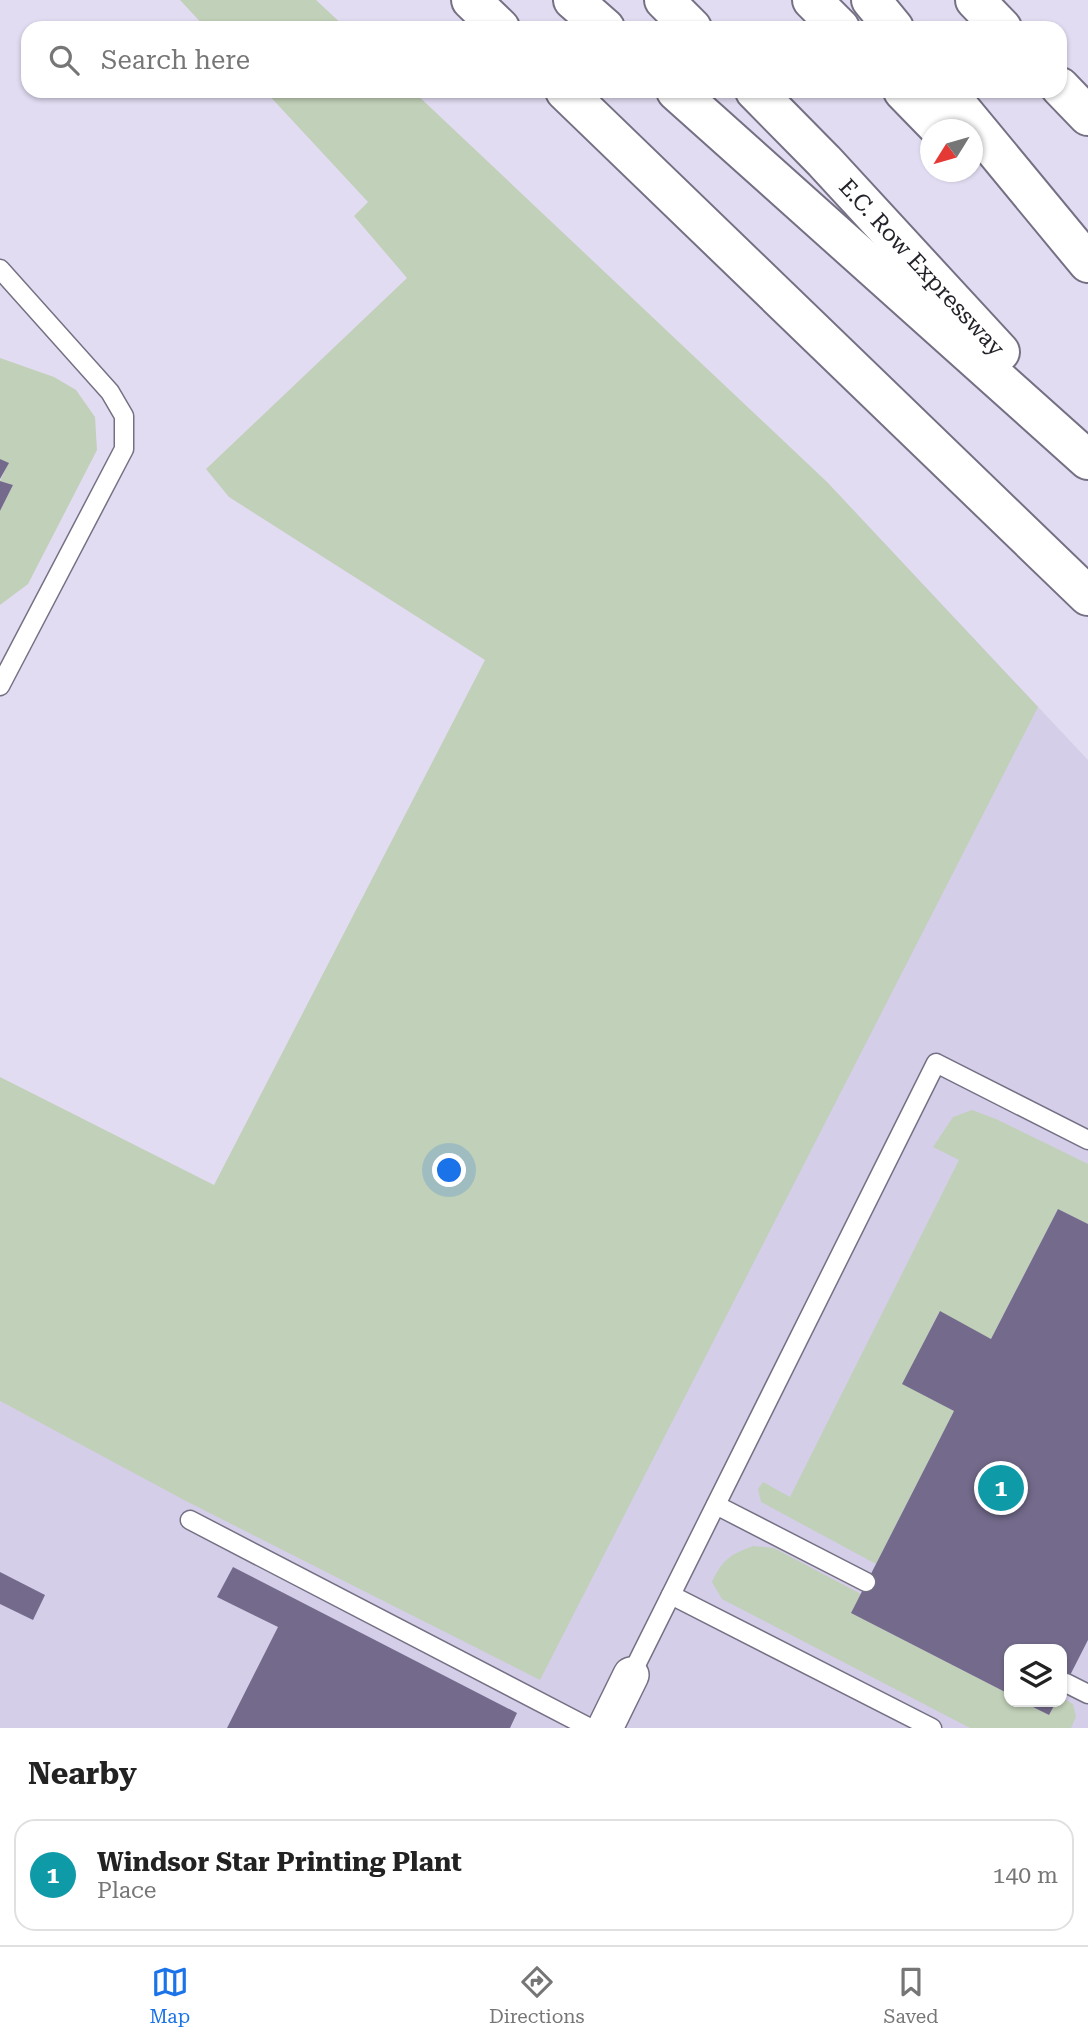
<!DOCTYPE html>
<style>
:root{--surface:#fff;--page:#f2f2f2;--text:#222;--muted:#767676;--line:#e0e0e0;--accent:#1a73e8}
body{margin:0;font-family:"Roboto Serif",serif;background:var(--page);color:var(--text)}
.controls{position:absolute;right:21px;bottom:21px;display:grid;overflow:hidden;border-radius:14px;box-shadow:0 2px 5px #0004}
.controls button{width:63px;height:63px;display:grid;place-items:center;padding:0;border:0;border-bottom:2px solid var(--line);background:var(--surface);color:var(--text);font:35px sans-serif}
.compass{position:absolute;left:920px;top:119px;width:63px;height:63px;border-radius:50%;background:var(--surface);box-shadow:0 2px 5px #0004;rotate:233deg}
.you{position:absolute;left:450px;top:1171px;width:24px;height:24px;margin:-18px;border:5px solid #fff;border-radius:50%;background:#1a73e8;box-shadow:0 0 0 10px #1a73e833}
.badge{display:grid;place-items:center;width:46px;height:46px;border-radius:50%;background:var(--accent);color:#fff;font-size:23px;font-weight:700}
.pin{position:absolute;translate:-50% -50%;border:4px solid #fff;box-shadow:0 2px 7px #0006}
.list{margin:0;padding:0;list-style:none}
h2{display:flex;justify-content:space-between;align-items:center;height:91px;margin:0;padding:0 28px;font-size:30px}
h2 small{font-size:23px;font-weight:400;color:var(--muted)}
.list li{display:grid;grid-template-columns:46px 1fr auto;gap:21px;align-items:center;box-sizing:border-box;height:112px;margin:0 14px 14px;padding:0 14px;border:2px solid var(--line);border-radius:21px}
.list b{display:block;font-size:26px;white-space:nowrap}
.list p{margin:0;font-size:23px;white-space:nowrap;color:var(--muted)}
.list em{font-size:23px;font-style:normal;color:var(--muted)}
.icon{flex:none;width:38px;height:38px;fill:none;stroke:currentColor;stroke-width:2;stroke-linecap:round;stroke-linejoin:round}
.map{position:relative;flex:none;width:1088px;height:1728px;overflow:hidden}
.search{position:absolute;background:var(--surface);box-shadow:0 2px 5px #0004;left:21px;right:21px;top:21px;height:77px;display:flex;align-items:center;gap:18px;box-sizing:border-box;padding:0 24px;border-radius:21px;color:var(--muted);font-size:26px}
.sheet{height:217px;background:var(--surface)}
nav{display:flex;justify-content:space-around;align-items:center;box-sizing:border-box;height:98px;border-top:2px solid var(--line);background:var(--surface);font-size:19px;color:var(--muted)}
nav a{display:grid;justify-items:center;gap:4px}
nav .on{color:var(--accent)}
.map>svg:first-child{display:block}
</style>
<div class="map">
<svg width="1088" height="1728" viewBox="0 0 1088 1728">
<rect width="100%" height="100%" fill="#e2dcf2"/>
<path fill="#d4cee9" fill-rule="evenodd" d="M826 481 1088 760V1728H0V1401L252 1534ZM1009 1649H1062V1702H1009Z"/>
<g fill="#c1d0b8">
<polygon points="180,0 316,0 346,28 206,28"/>
<polygon points="265,91 413,91 826,481 1038,707 540,1680 184,1500 0,1401 0,1077 214,1185 485,660 229,497 206,469 407,278 354,216 368,202"/>
<polygon points="0,358 54,377 76,390 95,417 97,450 28,584 0,605 0,511 13,485 0,481 8,464 0,459"/>
<polygon points="972,1110 996,1119 1088,1164 1088,1224 1058,1209 991,1339 939,1312 903,1384 954,1411 876,1564 761,1502 758,1489 763,1482 790,1497 959,1160 933,1147 953,1117"/>
<path d="M753 1546 774 1548 861 1594 851 1613 1009 1694V1702H1023L1049 1715 1056 1702H1062V1698L1073 1704 1076 1717 1071 1728H970L722 1599 712 1582C722 1560 731 1554 753 1546Z"/>
</g>
<g fill="#746b8c">
<polygon points="0,459 9,463 0,479"/>
<polygon points="0,481 13,485 0,511"/>
<polygon points="1058,1209 1088,1224 1088,1640 1062,1691 1062,1649 1009,1649 1009,1694 851,1613 954,1411 902,1384 940,1311 991,1339"/>
<polygon points="233,1567 517,1713 510,1728 227,1728 278,1627 217,1597"/>
<polygon points="0,1572 45,1595 33,1620 0,1604"/>
<polygon points="1023,1702 1056,1702 1049,1715"/>
</g>
<g fill="none" stroke-linecap="round" stroke-linejoin="round">
<g stroke="#757083" stroke-width="21">
<g id="service">
<polyline points="0,269 110,392 124,416 124,449 0,686"/>
<polyline points="716,1505 866,1582"/>
<polyline points="190,1520 590,1728"/>
<polyline points="671,1595 932,1728"/>
<polyline points="631,1675 936,1063 1088,1140"/>
<polyline points="1066,1683 1088,1694"/>
</g>
</g>
<g stroke="#757083" stroke-width="38">
<polyline id="minor" points="605,1728 631,1675"/>
</g>
<g stroke="#757083" stroke-width="42">
<g id="secondary">
<polyline points="471,0 500,28"/>
<polyline points="975,0 1002,28"/>
<polyline points="1060,87 1088,116"/>
<polyline points="565,91 1088,596"/>
</g>
</g>
<g stroke="#757083" stroke-width="42">
<g id="motorway">
<polyline points="573,0 605,28"/>
<polyline points="664,0 692,28"/>
<polyline points="812,0 840,28"/>
<polyline points="871,0 894,28"/>
<polyline points="676,91 1088,460"/>
<path id="s1" d="M755 91 824 161 1000 352"/>
<polyline points="903,91 941,130"/>
<polyline points="946,91 1088,263"/>
</g>
</g>
<use href="#service" stroke="#fff" stroke-width="18"/>
<use href="#minor" stroke="#fff" stroke-width="35"/>
<use href="#secondary" stroke="#fff" stroke-width="38"/>
<use href="#motorway" stroke="#fff" stroke-width="38"/>
</g>
<g text-anchor="middle" dominant-baseline="central" stroke-width="5" stroke-linejoin="round" paint-order="stroke">
<g font-size="23" fill="#25232a" stroke="#fff">
<text stroke="none"><textPath href="#s1" startOffset="243">E.C. Row Expressway</textPath></text>
</g>
</g>
</svg>
<div class="controls">
<button><svg class="icon" aria-label="layers" viewBox="0 0 24 24"><path d="M12 4l9 5-9 5-9-5zM3 14l9 5 9-5"/></svg></button>
</div>
<svg class="compass" viewBox="-18 -18 36 36"><path d="M0-13l5 13h-10z" fill="#e53935"/><path d="M0 13l5-13h-10z" fill="#767676"/></svg>
<div class="you"></div>
<div class="pin badge" style="left:1001px;top:1488px;background:#0f9aa8">1</div>
<div class="search"><svg class="icon" aria-label="search" viewBox="0 0 24 24"><circle cx="10" cy="10" r="6"/><path d="M15 15l6 6"/></svg>Search here</div>
</div>
<section class="sheet">
<h2>Nearby<small></small></h2>
<ul class="list">
<li><span class="badge" style="background:#0f9aa8">1</span><div><b>Windsor Star Printing Plant</b><p>Place</p></div><em>140 m</em></li>
</ul>
</section>
<nav>
<a class="on"><svg class="icon" aria-label="map" viewBox="0 0 24 24"><path d="M3 6l6-2 6 2 6-2v14l-6 2-6-2-6 2zM9 4v14M15 6v14"/></svg>Map</a>
<a><svg class="icon" aria-label="directions" viewBox="0 0 24 24"><path d="M12 3l9 9-9 9-9-9zM9 14v-3h6M13 9l2 2-2 2"/></svg>Directions</a>
<a><svg class="icon" aria-label="saved" viewBox="0 0 24 24"><path d="M7 4h10v16l-5-4-5 4z"/></svg>Saved</a>
</nav>
